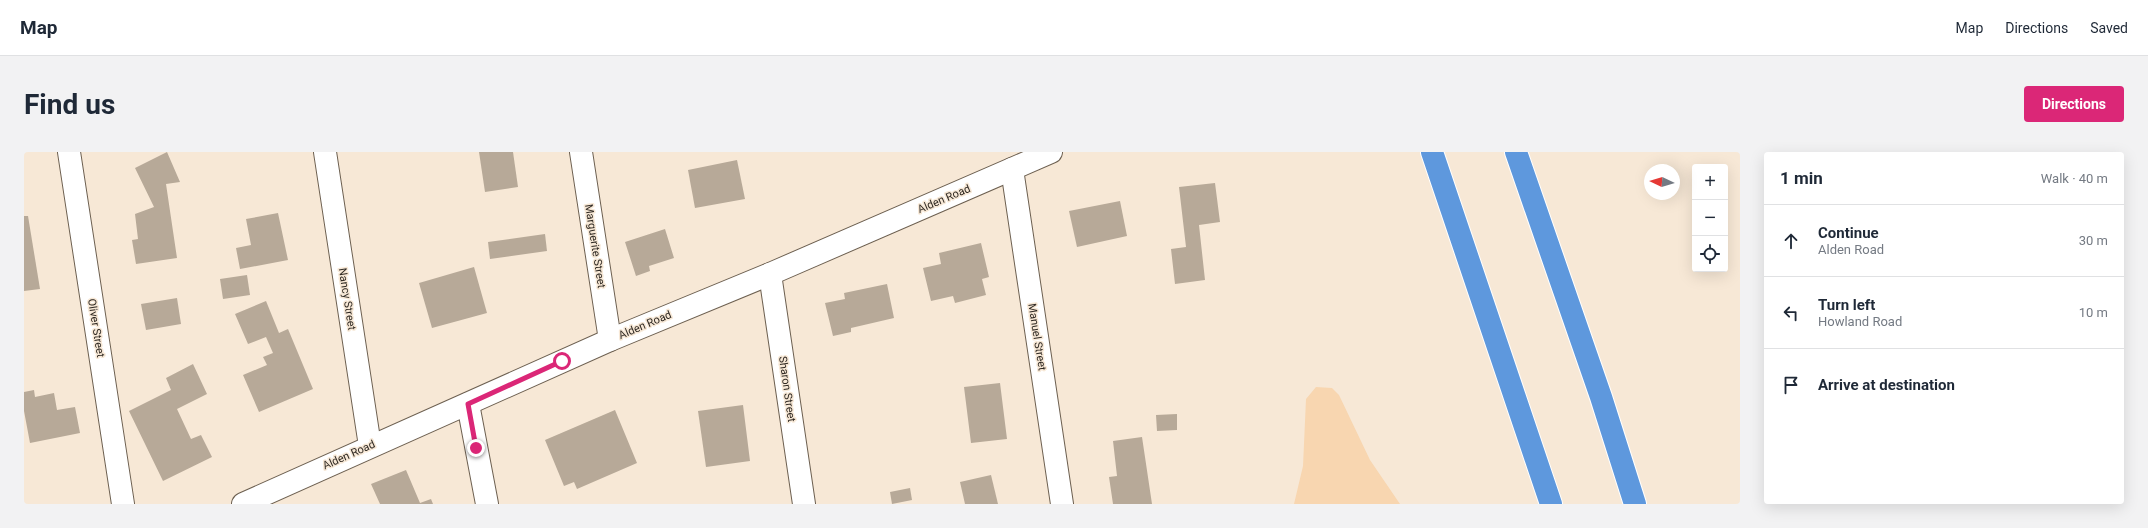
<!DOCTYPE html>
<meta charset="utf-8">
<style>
:root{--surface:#fff;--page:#f2f2f3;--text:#1f2937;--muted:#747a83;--line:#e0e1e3;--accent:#db2777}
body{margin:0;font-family:Roboto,sans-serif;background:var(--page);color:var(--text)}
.controls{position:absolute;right:12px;top:12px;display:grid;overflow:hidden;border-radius:4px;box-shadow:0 4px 16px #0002}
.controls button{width:36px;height:36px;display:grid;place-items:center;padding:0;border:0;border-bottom:1px solid var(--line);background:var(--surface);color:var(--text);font:20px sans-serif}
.compass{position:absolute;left:1620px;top:12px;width:36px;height:36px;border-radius:50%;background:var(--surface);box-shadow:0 4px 16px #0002;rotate:274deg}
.stop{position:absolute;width:12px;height:12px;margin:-9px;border:3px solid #db2777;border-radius:50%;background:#fff}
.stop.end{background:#db2777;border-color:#fff;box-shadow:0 1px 4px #0008}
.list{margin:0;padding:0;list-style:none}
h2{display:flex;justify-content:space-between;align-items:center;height:52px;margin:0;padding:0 16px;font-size:17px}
h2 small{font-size:13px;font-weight:400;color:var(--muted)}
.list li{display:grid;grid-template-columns:26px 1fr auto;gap:12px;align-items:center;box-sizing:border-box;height:72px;padding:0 16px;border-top:1px solid var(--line)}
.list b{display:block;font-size:15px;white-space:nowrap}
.list p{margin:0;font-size:13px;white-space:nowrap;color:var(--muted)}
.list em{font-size:13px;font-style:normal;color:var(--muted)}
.icon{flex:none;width:22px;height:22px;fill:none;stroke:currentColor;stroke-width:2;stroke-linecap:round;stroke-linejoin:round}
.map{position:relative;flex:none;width:1716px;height:352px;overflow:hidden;border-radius:4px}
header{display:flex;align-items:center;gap:24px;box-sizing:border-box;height:56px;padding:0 20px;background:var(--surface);border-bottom:1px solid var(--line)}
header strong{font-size:19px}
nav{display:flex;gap:22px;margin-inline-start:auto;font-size:14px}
.intro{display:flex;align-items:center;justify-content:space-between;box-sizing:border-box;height:96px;padding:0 24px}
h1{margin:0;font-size:28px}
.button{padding:10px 18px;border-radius:4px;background:var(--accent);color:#fff;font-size:14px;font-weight:700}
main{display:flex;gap:24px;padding:0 24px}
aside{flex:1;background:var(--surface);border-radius:4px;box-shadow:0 4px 16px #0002}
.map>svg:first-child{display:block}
</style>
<header>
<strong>Map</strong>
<nav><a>Map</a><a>Directions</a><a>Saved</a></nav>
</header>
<div class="intro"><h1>Find us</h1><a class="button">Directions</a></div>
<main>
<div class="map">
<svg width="1716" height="352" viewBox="0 0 1716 352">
<rect width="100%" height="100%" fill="#f7e8d6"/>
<polygon fill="#f8d6b0" points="1292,235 1308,236 1315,243 1346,308 1376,352 1270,352 1279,314 1282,247"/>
<g fill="#b7a998">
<polygon points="143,0 156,30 142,32 153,106 112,112 108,88 114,87 111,62 130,55 111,16"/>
<polygon points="455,0 489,0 494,35 461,40"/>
<polygon points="713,8 721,47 671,56 664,18"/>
<polygon points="1191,31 1196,70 1175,73 1181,128 1151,132 1147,97 1162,95 1155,35"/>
<polygon points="1096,49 1103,84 1053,95 1045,59"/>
<polygon points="254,61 264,108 216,117 212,96 227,93 222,67"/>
<polygon points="0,64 4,64 16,137 0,139"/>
<polygon points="641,77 650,106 625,114 626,119 612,124 601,90"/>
<polygon points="521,82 523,99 466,107 464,90"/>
<polygon points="957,91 965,125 958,127 962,143 931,151 929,144 907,149 899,116 917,112 915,101"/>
<polygon points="450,115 463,161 408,176 395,131"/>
<polygon points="223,123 226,143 199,147 196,127"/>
<polygon points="863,132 870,166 827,176 827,180 809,184 801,151 821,147 820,141"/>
<polygon points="153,146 157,172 122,178 117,152"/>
<polygon points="242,149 255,181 264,177 289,237 235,260 219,223 243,213 239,205 249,201 242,185 224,192 211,162"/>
<polygon points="169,212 183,242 153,257 167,287 177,283 188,305 139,329 105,259 147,238 142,226"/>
<polygon points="976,231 983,287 947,291 940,235"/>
<polygon points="10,238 11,245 30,241 33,258 51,255 56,281 6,291 0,259 0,240"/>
<polygon points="719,253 726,309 682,315 674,259"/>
<polygon points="591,258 613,311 553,337 550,330 540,334 521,288"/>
<polygon points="1153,262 1153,278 1133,279 1132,263"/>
<polygon points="1118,285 1128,352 1089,352 1085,325 1093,324 1089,289"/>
<polygon points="382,318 396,351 407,347 409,352 356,352 347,332"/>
<polygon points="967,323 974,352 941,352 936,330"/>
<polygon points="886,336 888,348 868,352 866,340"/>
</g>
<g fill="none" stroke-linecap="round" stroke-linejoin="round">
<g stroke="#6d6051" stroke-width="24">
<g id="street">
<polyline points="45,0 99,352"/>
<polyline points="301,0 346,294"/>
<polyline points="557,0 586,188"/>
<polyline points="988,17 1038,352"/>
<polyline points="746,122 780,352"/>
</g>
</g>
<g stroke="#6d6051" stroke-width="24">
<g id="secondary">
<polyline points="444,252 463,352"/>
<polyline points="219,352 586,188 746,122 1027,0"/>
</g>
</g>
<g stroke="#fff" stroke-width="24">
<g id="highway">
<polyline points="1408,0 1527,352"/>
<polyline points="1492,0 1577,245 1611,352"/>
</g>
</g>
<use href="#street" stroke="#fff" stroke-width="22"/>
<use href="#secondary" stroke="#fff" stroke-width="22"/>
<use href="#highway" stroke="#5e98dd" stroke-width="22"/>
</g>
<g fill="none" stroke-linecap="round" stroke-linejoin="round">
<polyline stroke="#db2777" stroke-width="5" points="452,296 444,252 538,209"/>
</g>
<g text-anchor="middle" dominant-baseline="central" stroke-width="3" stroke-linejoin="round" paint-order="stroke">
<g font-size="11" fill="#2f2923" stroke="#f7e8d6">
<text transform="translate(920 47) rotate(-23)">Alden Road</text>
<text transform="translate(571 94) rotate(81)">Marguerite Street</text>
<text transform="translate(323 147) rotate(81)">Nancy Street</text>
<text transform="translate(621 173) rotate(-23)">Alden Road</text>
<text transform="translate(72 176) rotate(81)">Oliver Street</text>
<text transform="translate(1013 185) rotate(81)">Manuel Street</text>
<text transform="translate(763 237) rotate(82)">Sharon Street</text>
<text transform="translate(325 303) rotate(-24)">Alden Road</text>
</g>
</g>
</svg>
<div class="controls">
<button>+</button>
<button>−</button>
<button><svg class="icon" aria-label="locate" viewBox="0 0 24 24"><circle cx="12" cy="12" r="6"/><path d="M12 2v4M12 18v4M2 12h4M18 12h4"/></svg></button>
</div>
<svg class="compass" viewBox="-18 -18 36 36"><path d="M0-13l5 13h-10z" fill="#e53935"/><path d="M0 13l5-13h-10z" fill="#747a83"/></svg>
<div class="stop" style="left:538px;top:209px"></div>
<div class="stop end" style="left:452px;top:296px"></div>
</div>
<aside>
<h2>1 min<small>Walk · 40 m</small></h2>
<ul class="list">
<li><svg class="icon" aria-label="ahead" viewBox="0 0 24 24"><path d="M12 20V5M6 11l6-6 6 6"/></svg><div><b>Continue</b><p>Alden Road</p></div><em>30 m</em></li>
<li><svg class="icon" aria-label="left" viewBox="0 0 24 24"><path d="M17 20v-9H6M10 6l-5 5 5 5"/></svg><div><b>Turn left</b><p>Howland Road</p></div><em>10 m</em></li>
<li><svg class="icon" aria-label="arrive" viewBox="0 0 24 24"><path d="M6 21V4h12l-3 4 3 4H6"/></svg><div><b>Arrive at destination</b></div></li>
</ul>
</aside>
</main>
